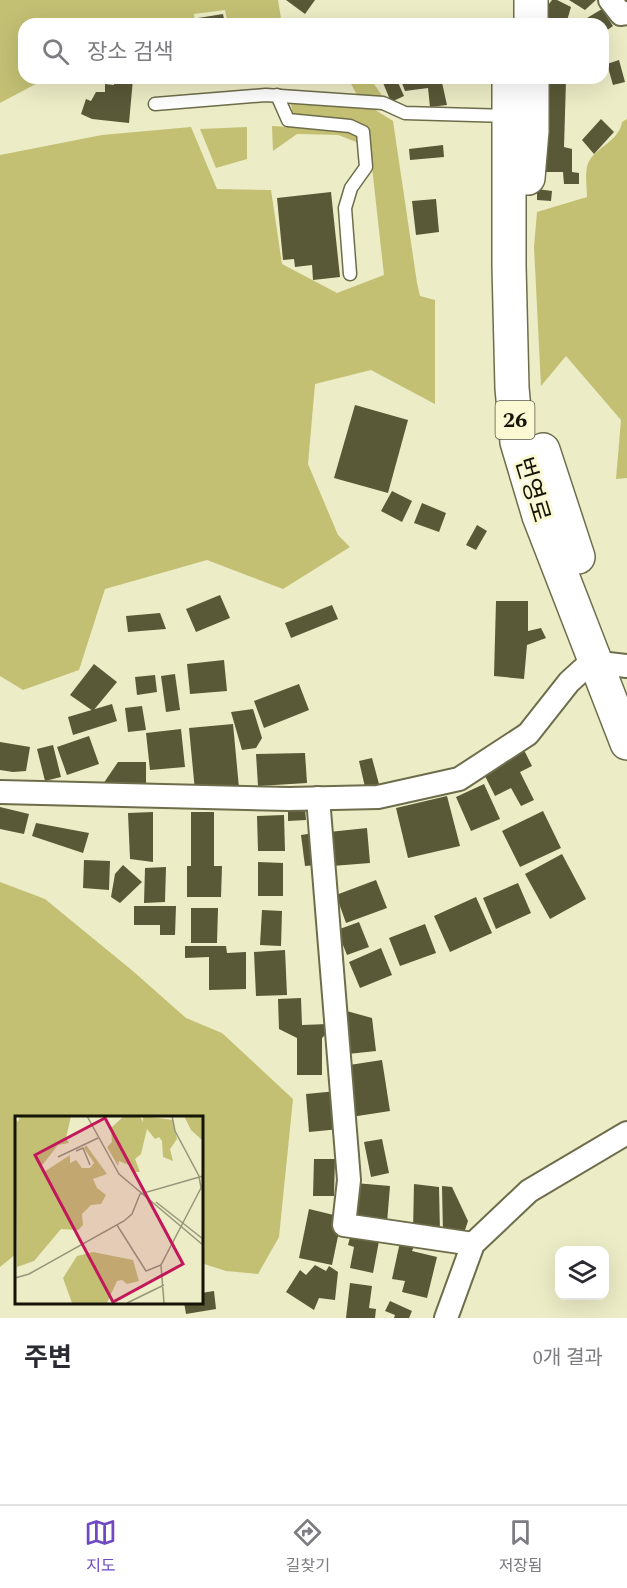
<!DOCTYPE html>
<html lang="ko">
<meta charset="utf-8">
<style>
:root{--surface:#fff;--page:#f7f7f7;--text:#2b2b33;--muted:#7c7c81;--line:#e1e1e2;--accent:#7049c2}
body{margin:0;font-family:Spectral,"Noto Sans KR",serif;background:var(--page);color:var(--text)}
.controls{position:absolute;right:18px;bottom:18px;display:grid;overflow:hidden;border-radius:12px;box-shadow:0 6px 24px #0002}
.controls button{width:54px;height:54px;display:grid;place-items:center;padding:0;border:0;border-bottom:2px solid var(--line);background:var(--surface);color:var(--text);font:30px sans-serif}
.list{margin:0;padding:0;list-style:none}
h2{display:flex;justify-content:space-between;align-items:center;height:78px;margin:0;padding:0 24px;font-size:26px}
h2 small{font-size:20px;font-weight:400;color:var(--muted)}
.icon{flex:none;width:33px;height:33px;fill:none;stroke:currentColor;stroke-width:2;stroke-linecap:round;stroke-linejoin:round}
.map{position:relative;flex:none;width:627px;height:1318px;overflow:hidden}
.search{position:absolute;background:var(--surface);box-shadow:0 6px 24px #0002;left:18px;right:18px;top:18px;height:66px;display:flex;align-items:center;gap:15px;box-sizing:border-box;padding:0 21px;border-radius:18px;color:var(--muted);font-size:22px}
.sheet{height:186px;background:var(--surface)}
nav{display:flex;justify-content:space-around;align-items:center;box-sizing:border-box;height:84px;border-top:2px solid var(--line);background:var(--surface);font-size:16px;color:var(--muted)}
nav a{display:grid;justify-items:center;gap:3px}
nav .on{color:var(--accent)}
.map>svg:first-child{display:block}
</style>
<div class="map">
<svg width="627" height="1318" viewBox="0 0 627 1318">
<rect width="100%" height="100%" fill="#ececc6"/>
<g fill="#c3c074">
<polygon points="0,0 278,0 282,24 228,24 225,10 194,14 195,24 24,24 24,78 47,78 0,103"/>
<polygon points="348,78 370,78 385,100 357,95"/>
<polygon points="291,104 369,106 393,121 417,283 420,296 435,300 435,404 371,370 315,384 308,464 338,535 350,547 283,589 207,560 105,589 79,670 23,690 0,676 0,155 102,135 191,127 217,189 271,190 282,264 337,293 384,275 368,131 293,116"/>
<path d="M627 119V478L616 479 621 420 566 356 541 386 534 247 537 212 587 197C587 188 585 176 587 167 591 148 619 143 622 122Z"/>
<polygon points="272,126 346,130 358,136 359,143 338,135 297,134 273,151"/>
<polygon points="247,127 247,159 216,168 200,129"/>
<polygon points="0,882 45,899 134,972 186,1018 222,1033 293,1099 279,1237 258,1274 226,1271 201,1263 201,1117 16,1117 16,1254 0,1267"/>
</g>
<g fill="#595837">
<polygon points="286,0 315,0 305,14"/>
<polygon points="552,0 557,0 571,7 566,24 542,24 545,9"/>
<polygon points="569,0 596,0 585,10"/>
<polygon points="602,9 613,26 603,33 603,24 577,24"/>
<polygon points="223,14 225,24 199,24 198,18"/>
<polygon points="619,60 625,82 613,85 607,64"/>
<polygon points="115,78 133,79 129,123 92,119 81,114 86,99 91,101 96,92 105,92 105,84 114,85"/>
<polygon points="381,78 396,78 404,96 391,102"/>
<polygon points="400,78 441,78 447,105 430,107 428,88 405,91"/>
<polygon points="539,78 564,78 566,80 564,147 572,149 572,172 579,173 579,184 564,184 563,172 538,172"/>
<polygon points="601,119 614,132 594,154 582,140"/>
<polygon points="443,145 444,157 410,160 409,149"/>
<polygon points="537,189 552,191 551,201 537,200"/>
<polygon points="331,192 340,277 313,280 312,265 295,267 294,259 283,260 277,198"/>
<polygon points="436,199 439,232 416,235 412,201"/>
<polygon points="355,405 408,420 388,493 334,478"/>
<polygon points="392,491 412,501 402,522 381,511"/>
<polygon points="422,503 446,513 439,532 414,523"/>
<polygon points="477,525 487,531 476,550 466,545"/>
<polygon points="220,595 230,618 196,632 186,609"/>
<polygon points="496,601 528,601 528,631 541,628 546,638 527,645 524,679 494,676"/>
<polygon points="332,605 338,619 291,638 285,623"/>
<polygon points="160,613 166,629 128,632 126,616"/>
<polygon points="224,660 227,691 190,694 187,664"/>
<polygon points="94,664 117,682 93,711 70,695"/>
<polygon points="175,674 180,710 166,712 161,676"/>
<polygon points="155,675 157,692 137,695 135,677"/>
<polygon points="299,684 309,710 264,728 254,701"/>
<polygon points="112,704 117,721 73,735 68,717"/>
<polygon points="142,706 146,730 128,732 125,708"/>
<polygon points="253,709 262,738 256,748 242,750 231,712"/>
<polygon points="233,724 239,788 195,791 189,728"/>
<polygon points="181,729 185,767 150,770 146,733"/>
<polygon points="89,736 99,764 67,775 57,747"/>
<polygon points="0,742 30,747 26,771 13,772 0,770"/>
<polygon points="53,745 61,777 45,781 37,749"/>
<polygon points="524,750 532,766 520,772 534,800 521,806 511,788 495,796 483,772"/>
<polygon points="305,753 307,783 258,786 256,754"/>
<polygon points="372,758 379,784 365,787 359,761"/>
<polygon points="118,762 146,762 146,791 99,790"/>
<polygon points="484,784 500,819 471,831 456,797"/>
<polygon points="447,796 460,846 408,858 396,808"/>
<polygon points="0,807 29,814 24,834 0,829"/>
<polygon points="288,808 305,808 306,820 288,821"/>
<polygon points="543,811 561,848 520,867 502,831"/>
<polygon points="153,812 153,862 130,859 128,813"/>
<polygon points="191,812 214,812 214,866 222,866 221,897 187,897 187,866 191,866"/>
<polygon points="284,815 285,851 258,851 257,816"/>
<polygon points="36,823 89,833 83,853 32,836"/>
<polygon points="367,828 370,863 332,866 329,832"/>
<polygon points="314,833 318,865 305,866 301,835"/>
<polygon points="562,854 586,899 550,919 525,874"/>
<polygon points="84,860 110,861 109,890 83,888"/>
<polygon points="258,862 283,863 283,896 258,896"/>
<polygon points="123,865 142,882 120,903 111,897 115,874"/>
<polygon points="166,867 165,902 144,903 145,868"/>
<polygon points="376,880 387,908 346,923 336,895"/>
<polygon points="518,883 531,913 496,929 483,898"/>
<polygon points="476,897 492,933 450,952 434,916"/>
<polygon points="134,906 176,906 175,935 160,935 160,925 134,925"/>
<polygon points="191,908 218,908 217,943 191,943"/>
<polygon points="262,910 282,911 281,946 260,945"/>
<polygon points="359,922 369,947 347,955 337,930"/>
<polygon points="425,924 436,953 400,966 389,938"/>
<polygon points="185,946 226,946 227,953 246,952 246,989 209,990 209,957 185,958"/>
<polygon points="381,948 392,975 360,988 349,962"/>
<polygon points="285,950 287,995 256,996 254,952"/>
<polygon points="301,998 302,1025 328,1024 328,1032 322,1038 322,1075 297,1075 297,1038 279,1029 278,999"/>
<polygon points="343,1010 372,1018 376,1051 348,1054"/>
<polygon points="382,1060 390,1111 351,1117 343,1066"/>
<polygon points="337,1091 340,1129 309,1132 306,1094"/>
<polygon points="382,1139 389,1173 371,1177 364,1142"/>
<polygon points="314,1159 335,1159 334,1196 313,1196"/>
<polygon points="355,1183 390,1186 387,1223 351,1219"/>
<polygon points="414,1184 439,1187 440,1233 413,1232"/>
<polygon points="442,1186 452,1187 468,1221 463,1236 443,1234"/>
<polygon points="309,1209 342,1217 332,1265 299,1258"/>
<polygon points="352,1230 379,1241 373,1273 350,1268 354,1247 348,1245"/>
<polygon points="400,1242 414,1246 412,1251 437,1257 427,1298 402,1292 405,1281 392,1279"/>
<polygon points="315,1265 326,1271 329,1266 338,1272 335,1300 319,1298 314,1310 286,1292 300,1270 306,1275"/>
<polygon points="350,1283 372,1286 369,1308 376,1309 375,1318 346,1318"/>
<polygon points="214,1291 216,1309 186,1314 184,1302 201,1302 201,1293"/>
<polygon points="390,1301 412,1311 409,1318 394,1318 395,1315 385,1311"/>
</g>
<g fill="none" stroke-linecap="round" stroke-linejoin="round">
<g stroke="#6e6d4b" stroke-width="15">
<g id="lane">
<polyline points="277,95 288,120 350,126 363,132 366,167 351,188 345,208 350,274"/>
<polyline points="155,104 266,95 383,103 405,113 508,116"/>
</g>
</g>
<g stroke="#6e6d4b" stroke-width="26">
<g id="street">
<polyline points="610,0 621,14 627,13"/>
<polyline points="0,792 289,799 378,797 459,779 528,734 569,682 591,662 627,666"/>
<polyline points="318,798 349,1180 344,1225 473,1244"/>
<polyline points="446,1318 473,1244 529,1191 627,1133"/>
</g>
</g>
<g stroke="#6e6d4b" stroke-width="36">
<g id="primary">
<polyline points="531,0 531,24"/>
<polyline points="509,78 509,266 512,388 517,442 539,516 627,743"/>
<polyline points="528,178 532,131 532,80"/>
<polyline points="543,450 578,557"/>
</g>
</g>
<use href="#lane" stroke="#fff" stroke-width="12"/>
<use href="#street" stroke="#fff" stroke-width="22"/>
<use href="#primary" stroke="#fff" stroke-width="33"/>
</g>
<g text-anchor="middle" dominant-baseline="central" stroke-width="6" stroke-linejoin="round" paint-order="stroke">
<rect fill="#faf9d3" stroke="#5a5944" stroke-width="1.5" x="495.5" y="401" width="39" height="38" rx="4.5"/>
<g font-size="22" font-weight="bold" fill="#151407">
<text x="515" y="420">26</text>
</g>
<g font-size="24" fill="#151407" stroke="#faf9d3">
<text transform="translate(532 490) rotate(73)">번영로</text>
</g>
</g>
<g transform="translate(15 1116)">
<rect width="188" height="188" fill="#ececc6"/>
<path d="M5 0H56L51 22 54 27 43 29 25 52 29 56 55 39V47L61 44 67 52H75L79 47 69 32 71 29 92 58 78 63 82 72 91 79 86 88 76 89 67 98 68 109 63 114 46 113 19 145 2 151 0 2 3 6ZM109 0H125L128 6V0L158 4 162 23 155 33 158 45 148 41 147 25 144 21 140 23 132 13 126 38 120 43 125 56H117L114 49 104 45 103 50 92 31 97 26 96 12ZM169 0H187V24L176 14ZM78 136 118 144 124 165 112 168 107 164 102 165 92 187H57L48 162 62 140Z" fill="#c3c074"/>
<path fill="none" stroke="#96967a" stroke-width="1.5" d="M72 0 104 58 188 129M61 35 68 32 75 49M43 41 83 22M141 86 188 123M102 109 131 155 146 149M0 162 14 158 109 105 117 98 125 78 188 60M112 187 149 169M149 187 146 149 186 72 184 60 160 15 157 0"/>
<path fill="#c2185b" fill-opacity="0.15" stroke="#c2185b" stroke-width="3" d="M90 2 168 148 98 186 20 39Z"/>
<rect width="188" height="188" fill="none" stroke="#151407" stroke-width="3"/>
</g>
</svg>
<div class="controls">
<button><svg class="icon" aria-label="layers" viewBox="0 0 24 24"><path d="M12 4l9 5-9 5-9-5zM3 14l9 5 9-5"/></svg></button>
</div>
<div class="search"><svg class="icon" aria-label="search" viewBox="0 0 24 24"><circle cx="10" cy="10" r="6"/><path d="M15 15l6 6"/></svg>장소 검색</div>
</div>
<section class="sheet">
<h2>주변<small>0개 결과</small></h2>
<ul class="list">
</ul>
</section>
<nav>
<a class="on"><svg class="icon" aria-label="map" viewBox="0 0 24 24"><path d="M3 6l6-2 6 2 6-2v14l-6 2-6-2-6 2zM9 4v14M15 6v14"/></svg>지도</a>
<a><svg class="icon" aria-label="directions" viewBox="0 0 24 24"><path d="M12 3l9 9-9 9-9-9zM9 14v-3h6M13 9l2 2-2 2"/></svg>길찾기</a>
<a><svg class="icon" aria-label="saved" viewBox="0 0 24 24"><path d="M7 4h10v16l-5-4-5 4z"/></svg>저장됨</a>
</nav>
